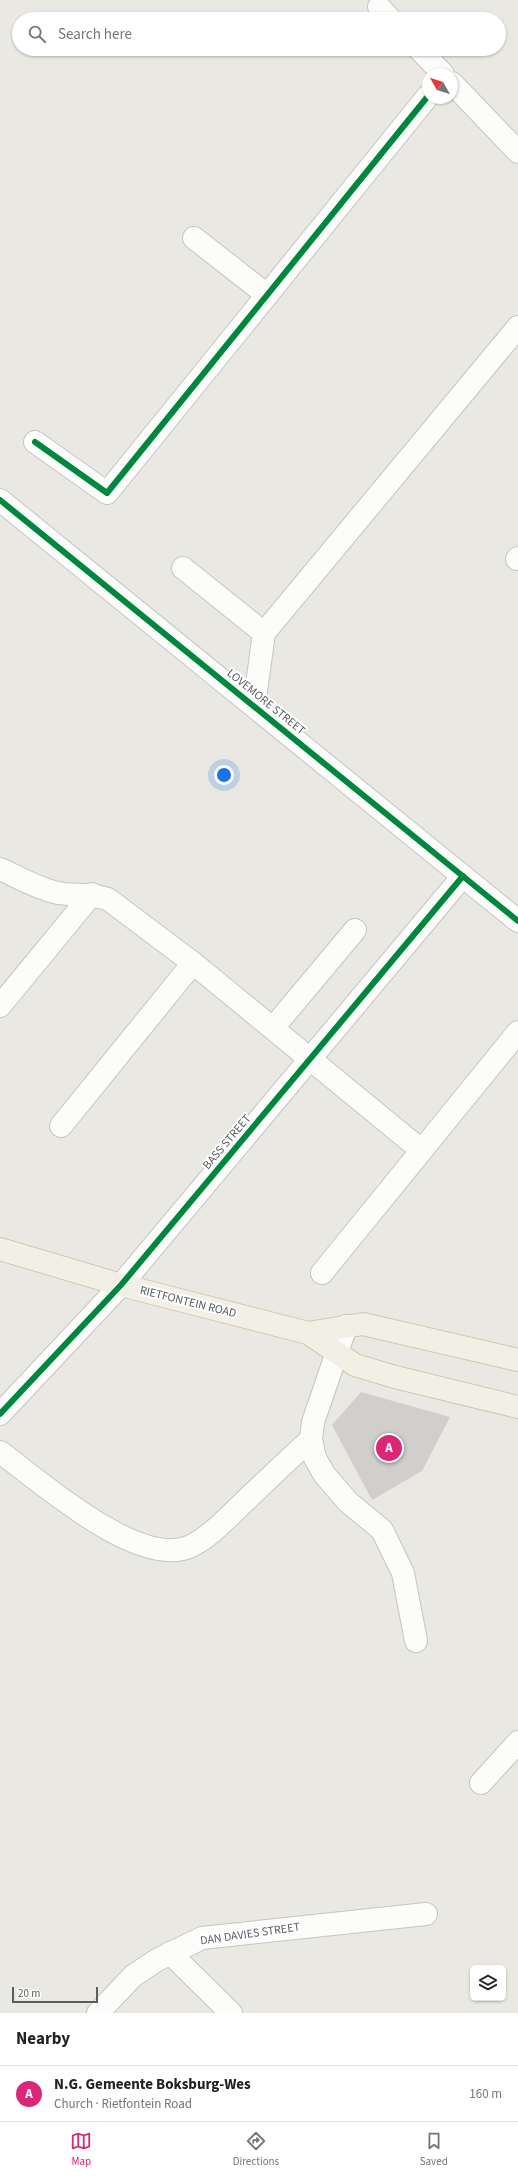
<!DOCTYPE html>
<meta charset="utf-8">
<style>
:root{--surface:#fff;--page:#f2f2f2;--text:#222;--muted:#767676;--line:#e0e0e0;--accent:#db2777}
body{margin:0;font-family:"Source Sans 3",sans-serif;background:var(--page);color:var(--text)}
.controls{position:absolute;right:12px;bottom:12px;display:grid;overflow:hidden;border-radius:6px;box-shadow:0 1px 3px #0004}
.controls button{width:36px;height:36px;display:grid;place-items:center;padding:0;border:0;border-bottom:1px solid var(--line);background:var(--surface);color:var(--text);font:20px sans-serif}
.compass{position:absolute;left:422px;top:68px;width:36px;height:36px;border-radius:50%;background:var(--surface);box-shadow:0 1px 3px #0004;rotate:309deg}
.scale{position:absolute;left:12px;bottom:10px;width:86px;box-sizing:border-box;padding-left:4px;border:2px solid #595d61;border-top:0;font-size:11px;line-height:14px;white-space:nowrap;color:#595d61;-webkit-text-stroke:3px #fff;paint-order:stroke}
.you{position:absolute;left:224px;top:775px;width:14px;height:14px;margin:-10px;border:3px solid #fff;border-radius:50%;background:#1a73e8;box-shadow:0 0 0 6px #1a73e833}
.badge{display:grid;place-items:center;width:26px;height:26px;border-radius:50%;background:var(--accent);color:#fff;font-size:13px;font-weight:700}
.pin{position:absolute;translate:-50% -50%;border:2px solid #fff;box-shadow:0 1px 4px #0006}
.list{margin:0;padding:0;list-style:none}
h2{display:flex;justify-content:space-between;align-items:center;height:52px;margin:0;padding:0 16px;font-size:17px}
h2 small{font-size:13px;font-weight:400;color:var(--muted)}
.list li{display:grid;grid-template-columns:26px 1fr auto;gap:12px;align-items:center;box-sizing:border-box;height:56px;padding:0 16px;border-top:1px solid var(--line)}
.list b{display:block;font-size:15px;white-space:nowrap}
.list p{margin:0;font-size:13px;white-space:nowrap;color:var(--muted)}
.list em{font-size:13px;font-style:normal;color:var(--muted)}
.icon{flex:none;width:22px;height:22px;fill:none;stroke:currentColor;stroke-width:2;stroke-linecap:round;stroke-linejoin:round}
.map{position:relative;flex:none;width:518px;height:2013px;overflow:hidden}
.search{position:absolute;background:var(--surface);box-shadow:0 1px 3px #0004;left:12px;right:12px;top:12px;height:44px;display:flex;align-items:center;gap:10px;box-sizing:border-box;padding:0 14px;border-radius:22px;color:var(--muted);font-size:15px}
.sheet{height:108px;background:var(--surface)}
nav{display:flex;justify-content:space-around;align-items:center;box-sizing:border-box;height:56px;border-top:1px solid var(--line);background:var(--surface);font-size:11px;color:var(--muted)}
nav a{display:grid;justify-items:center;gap:2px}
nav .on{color:var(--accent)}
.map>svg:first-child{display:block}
</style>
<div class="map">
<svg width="518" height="2013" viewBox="0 0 518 2013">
<rect width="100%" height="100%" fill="#e9e8e3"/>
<polygon fill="#d0cfcc" points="361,1392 450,1417 422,1471 372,1500 332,1425"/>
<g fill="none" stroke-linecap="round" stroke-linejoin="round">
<g stroke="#c5c5c4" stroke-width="24">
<g id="minor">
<polyline points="379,7 390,19"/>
<polyline points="419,49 443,74"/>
<polyline points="452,83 518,152"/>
<polyline points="194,238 267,295"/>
<polyline points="35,442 107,493 428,96"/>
<polyline points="0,500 518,921"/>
<polyline points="517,559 518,558"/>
<polyline points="183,568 264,633"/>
<polyline points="254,706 264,633 518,327"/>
<path d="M0 869C18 877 38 889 58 893 76 896 89 893 108 899L193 963 421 1150"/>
<polyline points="0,1006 92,894"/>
<polyline points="273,1028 355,930"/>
<polyline points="61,1126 193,963"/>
<polyline points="322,1273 518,1032"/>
<polyline points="346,1326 313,1422 311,1439 315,1458 324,1474 348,1502 382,1530 403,1573 416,1641"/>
<polyline points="0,1414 121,1285 463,876"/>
<path d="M0 1452C40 1481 137 1568 189 1547 209 1538 227 1518 243 1503 265 1482 288 1460 311 1439"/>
<polyline points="481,1783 518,1742"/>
<polyline points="170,1953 231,2013"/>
<polyline points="98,2013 133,1976 157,1960 202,1938 426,1914"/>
</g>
</g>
<g stroke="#d2c8b0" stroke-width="24">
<g id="major">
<polyline points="0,1249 121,1285 308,1333 355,1365 395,1377 518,1407"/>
<polyline points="308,1333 363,1324 518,1360"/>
</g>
</g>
<use href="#minor" stroke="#fcfcfb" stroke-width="22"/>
<use href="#major" stroke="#f2f0e6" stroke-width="22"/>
<g stroke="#fff" stroke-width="8">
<g id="cycleway">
<polyline points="35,442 107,493 428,96"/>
<polyline points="0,500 518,921"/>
<polyline points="0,1414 121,1285 463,876"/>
</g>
</g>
<use href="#cycleway" stroke="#00873e" stroke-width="6"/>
</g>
<g text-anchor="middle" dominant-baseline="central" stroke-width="4" stroke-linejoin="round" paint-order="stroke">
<g font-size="12" fill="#595d61" stroke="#fff">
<text transform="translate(266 702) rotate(39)">LOVEMORE STREET</text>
<text transform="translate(227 1142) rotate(-50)">BASS STREET</text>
<text transform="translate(188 1302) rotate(14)">RIETFONTEIN ROAD</text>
<text transform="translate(250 1934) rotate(-8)">DAN DAVIES STREET</text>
</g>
</g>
</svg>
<div class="controls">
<button><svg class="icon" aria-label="layers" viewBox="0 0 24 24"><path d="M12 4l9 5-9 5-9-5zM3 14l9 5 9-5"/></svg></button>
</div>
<svg class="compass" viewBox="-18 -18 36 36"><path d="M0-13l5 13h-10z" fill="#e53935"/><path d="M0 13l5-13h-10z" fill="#767676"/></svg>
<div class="scale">20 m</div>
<div class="you"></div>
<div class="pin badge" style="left:389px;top:1448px">A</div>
<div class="search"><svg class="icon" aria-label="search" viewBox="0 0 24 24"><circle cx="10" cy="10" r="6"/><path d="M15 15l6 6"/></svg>Search here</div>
</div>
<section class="sheet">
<h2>Nearby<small></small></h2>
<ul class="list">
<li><span class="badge">A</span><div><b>N.G. Gemeente Boksburg-Wes</b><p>Church · Rietfontein Road</p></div><em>160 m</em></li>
</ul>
</section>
<nav>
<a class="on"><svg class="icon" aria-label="map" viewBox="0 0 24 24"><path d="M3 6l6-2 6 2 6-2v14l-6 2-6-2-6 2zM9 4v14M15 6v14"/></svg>Map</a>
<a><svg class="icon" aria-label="directions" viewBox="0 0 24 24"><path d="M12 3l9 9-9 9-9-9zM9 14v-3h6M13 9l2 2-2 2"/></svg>Directions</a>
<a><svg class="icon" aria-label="saved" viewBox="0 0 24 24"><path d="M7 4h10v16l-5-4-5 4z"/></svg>Saved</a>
</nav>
